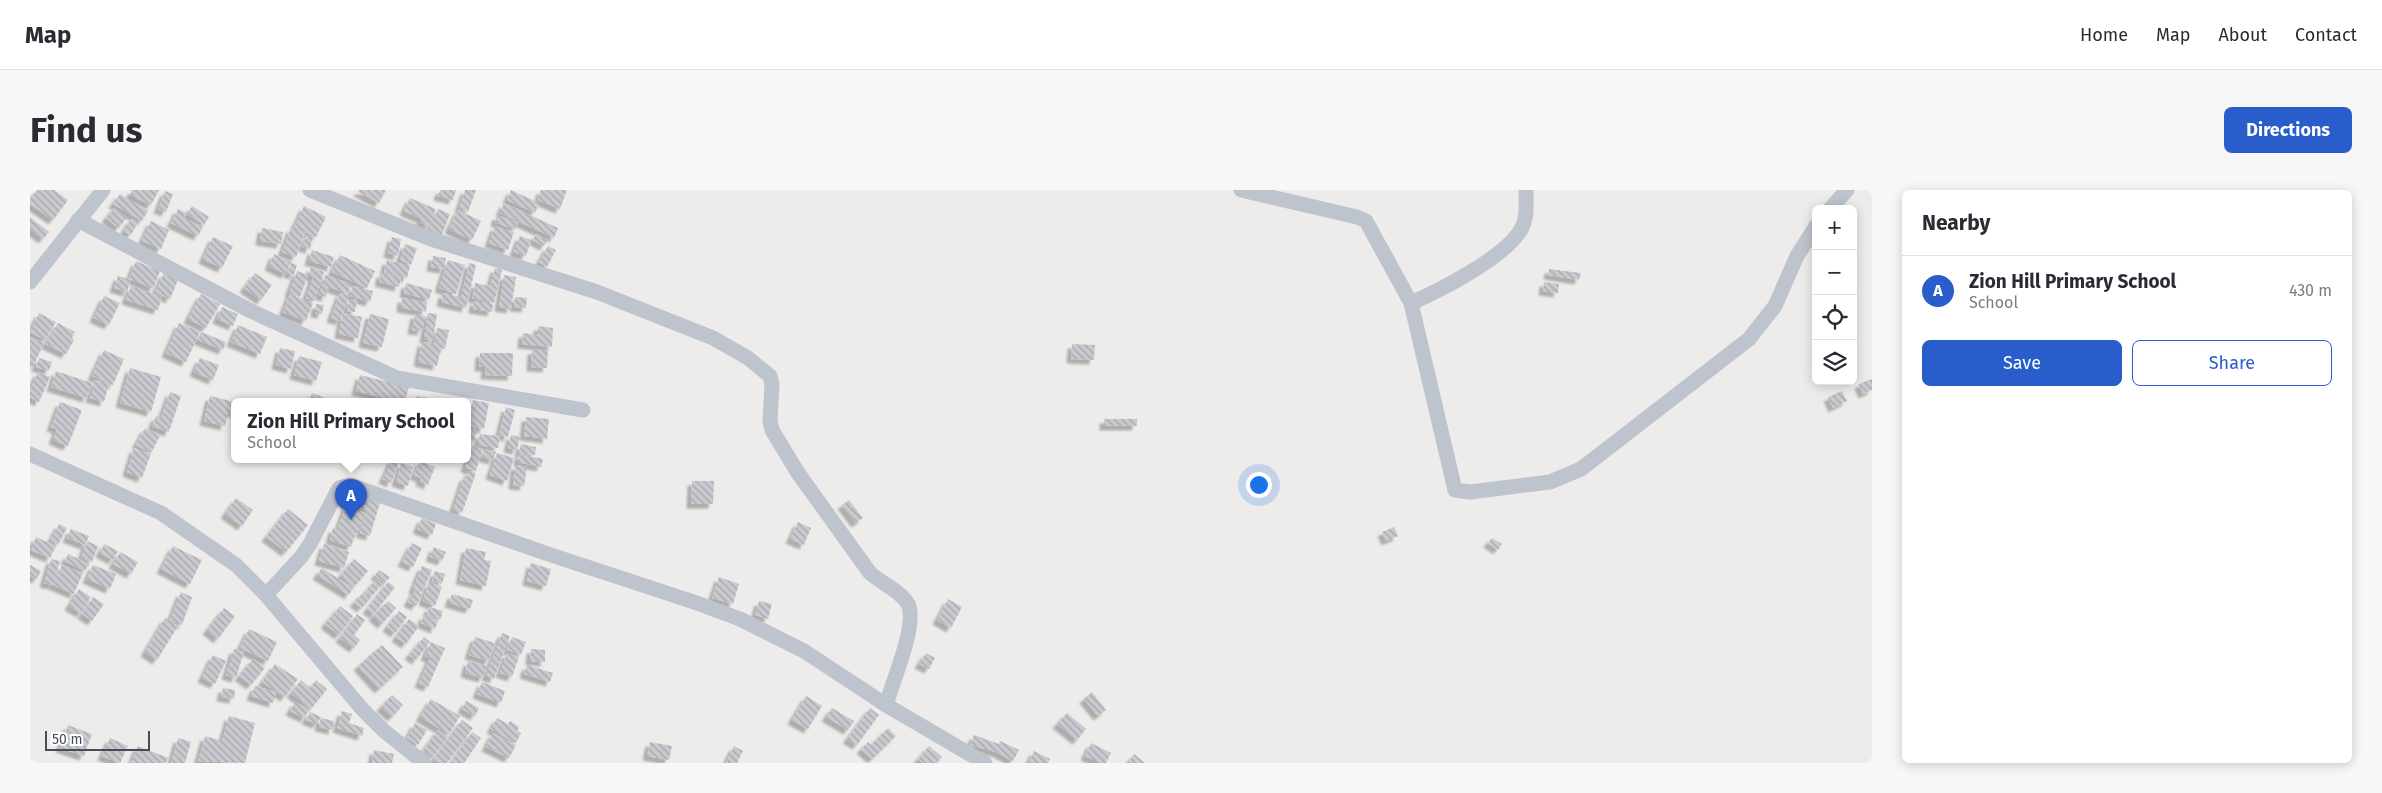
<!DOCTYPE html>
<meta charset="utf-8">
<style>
:root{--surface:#fff;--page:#f7f7f7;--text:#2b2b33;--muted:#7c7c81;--line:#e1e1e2;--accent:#285dcb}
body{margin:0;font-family:"Fira Sans",sans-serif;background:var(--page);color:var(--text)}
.controls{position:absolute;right:15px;top:15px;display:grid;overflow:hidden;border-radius:8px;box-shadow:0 2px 12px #0003}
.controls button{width:45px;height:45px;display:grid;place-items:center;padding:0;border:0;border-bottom:1px solid var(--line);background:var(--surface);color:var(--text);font:25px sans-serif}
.scale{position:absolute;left:15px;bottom:12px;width:105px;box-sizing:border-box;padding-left:5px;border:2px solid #464d57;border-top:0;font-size:14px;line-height:18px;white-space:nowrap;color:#464d57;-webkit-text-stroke:4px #fff;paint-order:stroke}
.you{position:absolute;left:1228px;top:294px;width:18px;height:18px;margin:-12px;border:4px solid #fff;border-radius:50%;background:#1a73e8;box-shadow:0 0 0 8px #1a73e833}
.badge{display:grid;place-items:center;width:32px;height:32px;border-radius:50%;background:var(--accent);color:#fff;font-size:16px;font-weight:700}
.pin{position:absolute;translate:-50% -41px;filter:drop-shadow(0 1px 2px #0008)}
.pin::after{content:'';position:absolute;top:26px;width:18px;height:15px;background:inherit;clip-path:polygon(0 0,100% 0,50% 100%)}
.popup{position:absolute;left:201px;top:208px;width:240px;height:65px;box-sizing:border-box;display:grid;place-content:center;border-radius:8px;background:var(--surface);filter:drop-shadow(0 1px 4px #0005);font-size:16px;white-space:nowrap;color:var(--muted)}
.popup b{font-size:19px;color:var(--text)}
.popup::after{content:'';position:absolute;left:50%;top:100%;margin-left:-10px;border:10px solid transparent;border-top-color:var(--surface)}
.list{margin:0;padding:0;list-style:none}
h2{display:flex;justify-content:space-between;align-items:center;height:65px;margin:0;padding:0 20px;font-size:21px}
h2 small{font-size:16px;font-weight:400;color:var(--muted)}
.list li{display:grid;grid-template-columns:32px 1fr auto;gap:15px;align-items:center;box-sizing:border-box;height:70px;padding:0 20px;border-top:1px solid var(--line)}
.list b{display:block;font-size:19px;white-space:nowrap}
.list p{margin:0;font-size:16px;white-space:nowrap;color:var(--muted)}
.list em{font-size:16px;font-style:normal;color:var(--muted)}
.actions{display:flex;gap:10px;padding:15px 20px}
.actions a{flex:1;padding:11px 0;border:1px solid var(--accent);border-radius:8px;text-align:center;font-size:18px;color:var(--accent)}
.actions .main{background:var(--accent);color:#fff}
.icon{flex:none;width:28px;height:28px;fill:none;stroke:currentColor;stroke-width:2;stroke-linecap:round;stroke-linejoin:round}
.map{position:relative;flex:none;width:1842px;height:573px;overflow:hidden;border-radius:8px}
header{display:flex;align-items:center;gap:30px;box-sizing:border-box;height:70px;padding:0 25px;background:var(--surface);border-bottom:1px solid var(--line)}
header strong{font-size:24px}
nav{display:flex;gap:28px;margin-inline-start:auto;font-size:18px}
.intro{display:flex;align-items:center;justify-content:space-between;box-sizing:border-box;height:120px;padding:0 30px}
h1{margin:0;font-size:35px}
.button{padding:12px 22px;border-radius:8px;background:var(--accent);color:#fff;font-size:18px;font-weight:700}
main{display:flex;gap:30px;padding:0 30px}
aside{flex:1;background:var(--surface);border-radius:8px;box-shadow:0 2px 12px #0003}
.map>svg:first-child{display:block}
</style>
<header>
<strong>Map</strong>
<nav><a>Home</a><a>Map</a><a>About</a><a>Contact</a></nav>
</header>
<div class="intro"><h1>Find us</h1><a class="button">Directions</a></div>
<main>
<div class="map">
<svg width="1842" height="573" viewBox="0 0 1842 573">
<defs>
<pattern id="building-back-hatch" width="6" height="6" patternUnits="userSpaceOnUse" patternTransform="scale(1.25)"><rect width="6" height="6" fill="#c9cad0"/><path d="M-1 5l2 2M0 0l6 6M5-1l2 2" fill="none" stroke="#a5a6ac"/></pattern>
<filter id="shadow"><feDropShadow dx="-4.5" dy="4.5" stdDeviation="1" flood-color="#0004"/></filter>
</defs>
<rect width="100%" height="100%" fill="#eeeceb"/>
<g fill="url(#building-back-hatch)" filter="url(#shadow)">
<polygon points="7,0 24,0 38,10 23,30 0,14 0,9"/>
<polygon points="102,0 129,0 121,15 100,5"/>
<polygon points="329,0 356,0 349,13 328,2"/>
<polygon points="410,0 426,0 423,10 408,6"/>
<polygon points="435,0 446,0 438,22 429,19"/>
<polygon points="481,0 509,13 505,23 477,10"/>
<polygon points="511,0 537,0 530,19 508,10"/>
<polygon points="135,1 143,4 136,22 128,19"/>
<polygon points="90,4 118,21 112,31 83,14"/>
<polygon points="380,8 406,19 399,36 390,32 392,29 374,21"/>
<polygon points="474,13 528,38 524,48 470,23"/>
<polygon points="162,16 179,27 174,35 157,24"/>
<polygon points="274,16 296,27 286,47 264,37"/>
<polygon points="84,18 97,28 88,38 76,28"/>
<polygon points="148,19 156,23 154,28 173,37 168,46 141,33"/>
<polygon points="408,19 420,24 411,47 398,42"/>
<polygon points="428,20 451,31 442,50 419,39"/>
<polygon points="467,25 488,33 485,40 465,32"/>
<polygon points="0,27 19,42 13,49 0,39"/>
<polygon points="101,29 108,32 101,45 94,41"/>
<polygon points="121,31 139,40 131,59 112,51"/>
<polygon points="465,36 484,42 478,60 459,53"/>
<polygon points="232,38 253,42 251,54 230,51"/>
<polygon points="261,38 275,43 266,67 252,62"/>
<polygon points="506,44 518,50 514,56 503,50"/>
<polygon points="276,45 283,47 280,59 272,57"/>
<polygon points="490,46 501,50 496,66 484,62"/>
<polygon points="183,47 203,56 192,78 173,69"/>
<polygon points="362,47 371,49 368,66 358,63"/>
<polygon points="375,54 387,58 381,75 370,70"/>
<polygon points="518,56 526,60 517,77 509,72"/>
<polygon points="282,60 304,67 301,77 279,71"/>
<polygon points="244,64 261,72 256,84 239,76"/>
<polygon points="310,65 345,81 337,98 302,82"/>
<polygon points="403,66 416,68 414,79 401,77"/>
<polygon points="357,70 380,76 377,88 354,82"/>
<polygon points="418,70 435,75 426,104 409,98"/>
<polygon points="106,71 130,81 123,99 101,89 97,102 84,98 88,86 99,89"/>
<polygon points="261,73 267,75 264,85 258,83"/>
<polygon points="439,73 446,75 436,118 411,112 413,103 431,107"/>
<polygon points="281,77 294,82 285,111 276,108 283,87 279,85"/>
<polygon points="465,78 472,80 464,113 442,108 445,93 460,96"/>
<polygon points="1519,79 1551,83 1549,90 1518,85"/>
<polygon points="267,81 278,85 270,107 259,103"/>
<polygon points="134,83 148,90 140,109 125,102"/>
<polygon points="225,83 242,95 231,110 214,98"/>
<polygon points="351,83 371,87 369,97 349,92"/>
<polygon points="295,85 321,94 318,104 299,97 296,107 289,105"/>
<polygon points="474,85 486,87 481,119 469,117"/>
<polygon points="1514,92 1529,94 1528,103 1513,101"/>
<polygon points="376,93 402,100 399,110 374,103"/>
<polygon points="101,96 132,107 128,120 96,110"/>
<polygon points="323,96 343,101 340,112 320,106"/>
<polygon points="310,103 319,106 310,131 301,128"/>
<polygon points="171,104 190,114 176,138 158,129"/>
<polygon points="260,104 283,113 276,131 253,122"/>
<polygon points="74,106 90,113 79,135 64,128"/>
<polygon points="485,107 497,108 496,118 484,117"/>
<polygon points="372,108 397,112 396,122 371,118"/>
<polygon points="319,109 327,110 325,122 317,121"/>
<polygon points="444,111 463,114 462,122 443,119"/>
<polygon points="286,114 294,115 292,124 285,123"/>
<polygon points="192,117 208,124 203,136 187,129"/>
<polygon points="9,123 26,132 15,150 0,142"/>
<polygon points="313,123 332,127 328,148 309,144"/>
<polygon points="398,123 407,124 403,150 394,149"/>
<polygon points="340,124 359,129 352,157 333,153"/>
<polygon points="385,124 395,126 392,141 382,140"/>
<polygon points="28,133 45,142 42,148 44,150 36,164 15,154"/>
<polygon points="149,133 170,142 156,172 136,163"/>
<polygon points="208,135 237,147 230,164 201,152"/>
<polygon points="508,136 523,138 522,157 492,154 493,143 508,145"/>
<polygon points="407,138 419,140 415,159 411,158 407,176 388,172 392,152 404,154"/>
<polygon points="171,142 196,152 193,160 168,150"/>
<polygon points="0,147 14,153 3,177 0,175"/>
<polygon points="1042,154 1065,155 1064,170 1041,169"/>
<polygon points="250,158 265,161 261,179 246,175"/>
<polygon points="74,160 94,169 83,195 62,186"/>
<polygon points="502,160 518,160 517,178 501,177"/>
<polygon points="450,163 483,163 482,186 455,185 456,177 449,177"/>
<polygon points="269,166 292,172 286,191 264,185"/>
<polygon points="9,168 22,172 19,181 6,177"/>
<polygon points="170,168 189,175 183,190 164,182"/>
<polygon points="100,178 131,187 121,222 90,213"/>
<polygon points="26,181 62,193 57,208 21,197"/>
<polygon points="8,182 20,187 9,212 0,207 0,200"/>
<polygon points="330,185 379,197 375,211 366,211 326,201"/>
<polygon points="1842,189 1842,200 1833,204 1829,194"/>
<polygon points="65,190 79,194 74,212 60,208"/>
<polygon points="1812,201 1817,211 1803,218 1798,207"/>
<polygon points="140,202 151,206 139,242 122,236 126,226 131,228"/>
<polygon points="282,203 303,211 279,211"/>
<polygon points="180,206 205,212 205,223 198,222 195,236 174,231"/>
<polygon points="387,206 403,209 403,211 386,211"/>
<polygon points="443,210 459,213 454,239 438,236"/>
<polygon points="30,212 52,220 38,256 23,250 27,239 21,237"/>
<polygon points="476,217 485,220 478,247 469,245"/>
<polygon points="496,227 519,229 517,249 494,246"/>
<rect x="1074" y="229" width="33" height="7"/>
<polygon points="115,238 130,246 121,263 106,255"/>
<polygon points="437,239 446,240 445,252 437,251"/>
<polygon points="450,244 470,246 468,258 448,255"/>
<polygon points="481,245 490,247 487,260 478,258"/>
<polygon points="491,254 506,257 505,265 489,263"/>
<polygon points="442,256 453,259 446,281 435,278"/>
<polygon points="104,258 121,264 112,288 97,282"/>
<polygon points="454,259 466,262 463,270 452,267"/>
<polygon points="467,263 484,268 477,291 460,285"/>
<polygon points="489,264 513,269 511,277 488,272"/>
<polygon points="362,269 370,270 361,293 353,289"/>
<polygon points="390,271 405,277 398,295 390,291 391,288 384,285"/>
<polygon points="371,273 383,277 378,296 366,292"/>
<polygon points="485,275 497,277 494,296 483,295"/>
<polygon points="439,281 446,283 432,323 423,320 434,287 437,287"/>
<polygon points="662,291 684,291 683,314 661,314"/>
<polygon points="320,304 350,313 340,346 330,343 337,320 317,315"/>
<polygon points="206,308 223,320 212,336 195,324"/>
<polygon points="819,310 833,328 826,333 812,315"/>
<polygon points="316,316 335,323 327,345 308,338"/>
<polygon points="258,319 278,335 256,362 236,347"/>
<polygon points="392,328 406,334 402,345 387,339"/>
<polygon points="768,332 781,338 774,355 760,349"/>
<polygon points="29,334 37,338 28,355 20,351"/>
<polygon points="1364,337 1368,346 1356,351 1352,342"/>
<polygon points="303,338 325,345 321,357 300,350"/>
<polygon points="41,339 59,346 55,355 37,348"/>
<polygon points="6,347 26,356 20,368 1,360"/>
<polygon points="1462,348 1472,354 1468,360 1458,353"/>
<polygon points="57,351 68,356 62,372 51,368"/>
<polygon points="382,353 392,358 383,377 372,372"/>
<polygon points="74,354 88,361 83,370 70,363"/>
<polygon points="294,354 319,362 314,378 289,371"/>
<polygon points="143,356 172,370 160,394 131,379"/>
<polygon points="404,357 416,362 412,371 400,367"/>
<polygon points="436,358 456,362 454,370 461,371 456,396 430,390"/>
<polygon points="90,362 108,372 101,384 83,374"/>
<polygon points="38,364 59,374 55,381 35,371"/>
<polygon points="21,369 30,371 23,395 14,393"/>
<polygon points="324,369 338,381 324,397 310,386"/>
<polygon points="501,373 521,379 516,396 497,391"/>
<polygon points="0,375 11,381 7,389 0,386"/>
<polygon points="32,375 53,383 44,404 23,395"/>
<polygon points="63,375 86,384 80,399 57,389"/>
<polygon points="392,376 402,380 392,403 383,399"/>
<polygon points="292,378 323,398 319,405 287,385"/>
<polygon points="349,380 360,387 355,393 345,385"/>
<polygon points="405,381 415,384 412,394 402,391"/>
<polygon points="689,387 709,394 703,414 682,408"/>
<polygon points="346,389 352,394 342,406 336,402"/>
<polygon points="358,392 365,397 344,424 337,419"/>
<polygon points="399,392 412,397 405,416 393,411"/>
<polygon points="49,399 61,407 51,423 39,416"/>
<polygon points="385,400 392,405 386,416 378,412"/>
<polygon points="151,402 162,407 152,435 140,430"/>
<polygon points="334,402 341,408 331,418 324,412"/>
<polygon points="422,404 443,410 440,419 419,413"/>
<polygon points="63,407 74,414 62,431 52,424"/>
<polygon points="918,409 932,417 921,438 907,430"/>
<polygon points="358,411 366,418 352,434 343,426"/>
<polygon points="729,411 742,414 738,429 725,425"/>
<polygon points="310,416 323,426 309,445 295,434"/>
<polygon points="399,417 413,421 410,430 397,425"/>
<polygon points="194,418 205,426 188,449 177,440"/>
<polygon points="369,421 377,427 365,443 357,437"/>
<polygon points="327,424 335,430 324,445 330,450 324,458 310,448"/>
<polygon points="394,425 408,431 405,439 391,433"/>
<polygon points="135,428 148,436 127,470 115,462"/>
<polygon points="379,429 389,436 376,454 366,447"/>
<polygon points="219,439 247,452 238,471 210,458"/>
<polygon points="472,443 480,446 464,489 456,486"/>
<polygon points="394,447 400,452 386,470 379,465"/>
<polygon points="445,447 465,453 459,471 439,465"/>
<polygon points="482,447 496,452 491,465 477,460"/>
<polygon points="401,452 415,458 398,497 389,493 400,468 395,466"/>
<polygon points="352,455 373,477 349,499 328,476"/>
<polygon points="204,459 214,462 206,488 196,485"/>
<polygon points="501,459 515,460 515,472 500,471"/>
<polygon points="477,463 489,467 482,487 470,483"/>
<polygon points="896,463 905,468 899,479 889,474"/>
<polygon points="183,465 196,471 185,494 172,488"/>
<polygon points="223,469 235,478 221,495 209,486"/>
<polygon points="438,471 457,476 453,488 435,483"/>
<polygon points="245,474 268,489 255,507 232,492"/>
<polygon points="497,475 523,483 520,492 494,484"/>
<polygon points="271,490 280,498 286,490 297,499 281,519 261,503"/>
<polygon points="452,492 475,501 471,513 447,504"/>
<polygon points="225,496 246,502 243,513 221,506"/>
<polygon points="193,498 205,500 204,509 191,507"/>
<polygon points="1062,502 1076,520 1068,526 1054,509"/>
<polygon points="362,505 373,515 362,527 351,517"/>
<polygon points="776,506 792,516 778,539 762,530"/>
<polygon points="401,509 430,526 419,544 390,527"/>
<polygon points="436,511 449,518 445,526 432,519"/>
<polygon points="265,512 279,519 275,528 260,521"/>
<polygon points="802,518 824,531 818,540 796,527"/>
<polygon points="840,518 849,525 827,555 817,549"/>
<polygon points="312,521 322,524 319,533 334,538 332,546 307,538"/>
<polygon points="280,522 291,527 287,534 276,530"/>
<polygon points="1037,523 1056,539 1047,550 1027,534"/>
<polygon points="199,526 225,533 215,573 168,571 175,546 192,551"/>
<polygon points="291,528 304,531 303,540 289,537"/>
<polygon points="467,528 478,534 480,531 489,537 487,541 491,543 486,553 461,539"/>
<polygon points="432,530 443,538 417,573 409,573 404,569"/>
<polygon points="385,533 397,540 388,555 377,548"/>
<polygon points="38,535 62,544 54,566 30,558"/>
<polygon points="858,538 866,546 842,569 831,559 838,552 841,555"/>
<polygon points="408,540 418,547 402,568 393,561"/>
<polygon points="442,542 451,548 434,573 421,573"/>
<polygon points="463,543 486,555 479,568 456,557"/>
<polygon points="944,545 969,554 970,551 989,560 983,571 966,562 940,555"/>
<polygon points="80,548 98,556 90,573 72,566"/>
<polygon points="148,548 161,552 155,573 141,573"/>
<polygon points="620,552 642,556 639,570 617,566"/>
<polygon points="1061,553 1081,563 1076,573 1071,573 1055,566"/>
<polygon points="108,556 138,568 136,573 101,573"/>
<polygon points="704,556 713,561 707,573 698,573 696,572"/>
<polygon points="899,556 912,567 907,573 893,573 888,569"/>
<polygon points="344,560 364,564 362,573 342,573"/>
<polygon points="1004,561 1020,569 1018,573 998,573"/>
<polygon points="1104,564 1115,573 1103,573 1099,571"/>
</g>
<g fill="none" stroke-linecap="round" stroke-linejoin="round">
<g stroke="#bec4cd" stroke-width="15">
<path d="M280 0 401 49 567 102 683 148 718 168 740 186 742 194 740 231 742 240 768 283 840 383C851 393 871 401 878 414 888 434 862 493 856 515"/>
<path d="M1211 0 1327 27 1336 31 1381 113C1411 100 1473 68 1490 41 1498 29 1496 14 1496 0"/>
<polyline points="1800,19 1817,0"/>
<polyline points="48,30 221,121 367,188 553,220"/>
<polyline points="0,92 73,0"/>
<polyline points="1381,113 1425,300 1440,302 1520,292 1551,279 1719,149 1745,116 1767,66 1786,36"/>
<polyline points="0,264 131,323 206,375 236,405 271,367 280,354 309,298 320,295 518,364 664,412 710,429 774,461 856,515 955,573"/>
<polyline points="236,405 333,520 353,540 394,573"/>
</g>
</g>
</svg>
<div class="controls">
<button>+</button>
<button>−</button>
<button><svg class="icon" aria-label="locate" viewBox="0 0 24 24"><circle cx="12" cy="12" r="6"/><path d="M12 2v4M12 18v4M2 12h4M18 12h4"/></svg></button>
<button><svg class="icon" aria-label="layers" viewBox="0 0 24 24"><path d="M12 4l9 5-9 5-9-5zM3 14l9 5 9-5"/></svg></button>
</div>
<div class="scale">50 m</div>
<div class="you"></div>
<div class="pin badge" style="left:321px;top:330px">A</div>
<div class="popup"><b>Zion Hill Primary School</b>School</div>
</div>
<aside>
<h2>Nearby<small></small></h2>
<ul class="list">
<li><span class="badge">A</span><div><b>Zion Hill Primary School</b><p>School</p></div><em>430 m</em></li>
</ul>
<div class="actions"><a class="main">Save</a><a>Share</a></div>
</aside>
</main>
